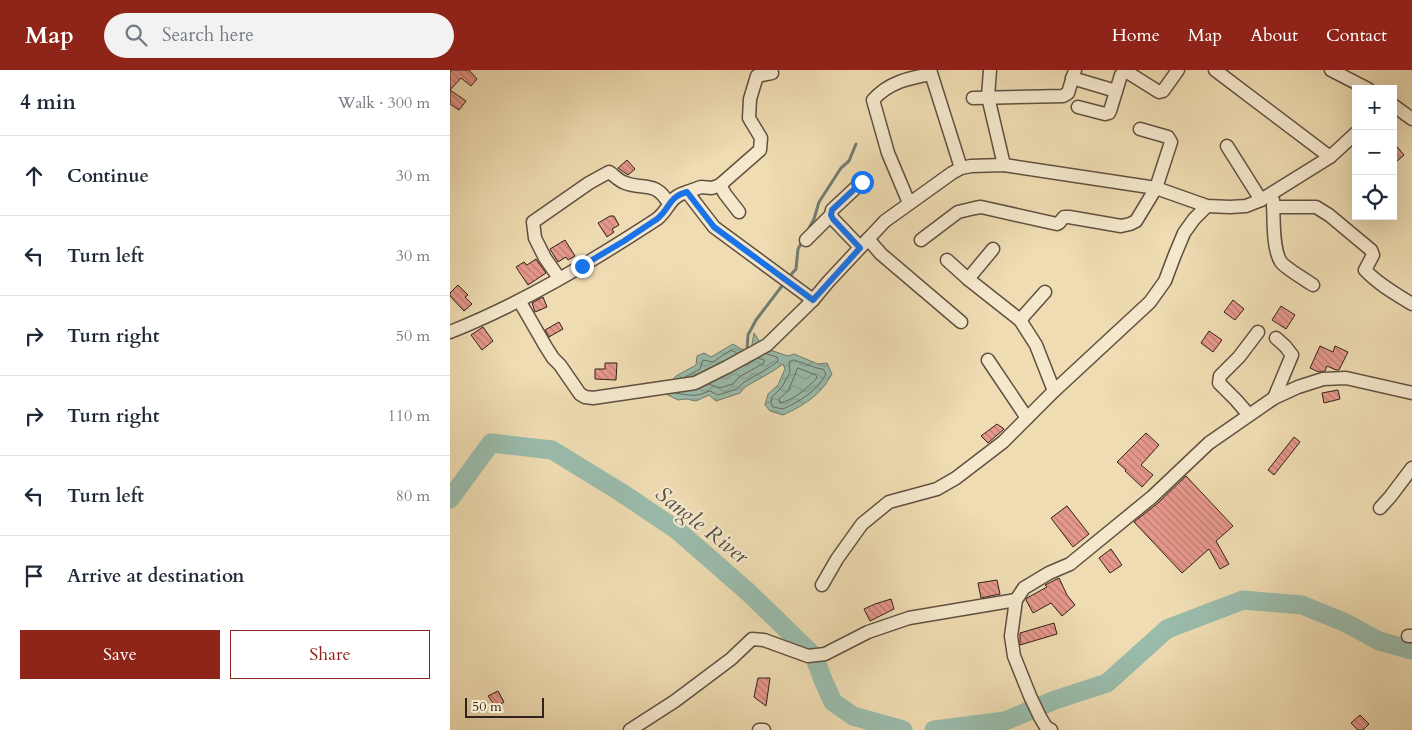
<!DOCTYPE html>
<meta charset="utf-8">
<style>
:root{--surface:#fff;--page:#f2f2f3;--text:#1f2937;--muted:#747a83;--line:#e0e1e3;--accent:#8f2418}
body{margin:0;font-family:Cardo,serif;background:var(--page);color:var(--text)}
.controls{position:absolute;right:15px;top:15px;display:grid;overflow:hidden;border-radius:0px;box-shadow:0 5px 20px #0002}
.controls button{width:45px;height:45px;display:grid;place-items:center;padding:0;border:0;border-bottom:1px solid var(--line);background:var(--surface);color:var(--text);font:25px sans-serif}
.scale{position:absolute;left:15px;bottom:12px;width:79px;box-sizing:border-box;padding-left:5px;border:2px solid #30211b;border-top:0;font-size:14px;line-height:18px;white-space:nowrap;color:#30211b;-webkit-text-stroke:4px #f5e8cd;paint-order:stroke}
.stop{position:absolute;width:15px;height:15px;margin:-11px;border:4px solid #1a73e8;border-radius:50%;background:#fff}
.stop.end{background:#1a73e8;border-color:#fff;box-shadow:0 1px 5px #0008}
.list{margin:0;padding:0;list-style:none}
h2{display:flex;justify-content:space-between;align-items:center;height:65px;margin:0;padding:0 20px;font-size:21px}
h2 small{font-size:16px;font-weight:400;color:var(--muted)}
.list li{display:grid;grid-template-columns:32px 1fr auto;gap:15px;align-items:center;box-sizing:border-box;height:80px;padding:0 20px;border-top:1px solid var(--line)}
.list b{display:block;font-size:19px;white-space:nowrap}
.list em{font-size:16px;font-style:normal;color:var(--muted)}
.actions{display:flex;gap:10px;padding:15px 20px}
.actions a{flex:1;padding:11px 0;border:1px solid var(--accent);border-radius:0px;text-align:center;font-size:18px;color:var(--accent)}
.actions .main{background:var(--accent);color:#fff}
.icon{flex:none;width:28px;height:28px;fill:none;stroke:currentColor;stroke-width:2;stroke-linecap:round;stroke-linejoin:round}
.map{position:relative;flex:none;width:962px;height:660px;overflow:hidden}
header{display:flex;align-items:center;gap:30px;box-sizing:border-box;height:70px;padding:0 25px;background:var(--accent);color:#fff}
header strong{font-size:24px}
nav{display:flex;gap:28px;margin-inline-start:auto;font-size:18px}
.search{width:350px;height:45px;background:var(--page);display:flex;align-items:center;gap:12px;box-sizing:border-box;padding:0 18px;border-radius:28px;color:var(--muted);font-size:19px}
main{display:flex}
aside{flex:1;background:var(--surface)}
.map>svg:first-child{display:block}
</style>
<header>
<strong>Map</strong>
<div class="search"><svg class="icon" aria-label="search" viewBox="0 0 24 24"><circle cx="10" cy="10" r="6"/><path d="M15 15l6 6"/></svg>Search here</div>
<nav><a>Home</a><a>Map</a><a>About</a><a>Contact</a></nav>
</header>
<main>
<aside>
<h2>4 min<small>Walk · 300 m</small></h2>
<ul class="list">
<li><svg class="icon" aria-label="ahead" viewBox="0 0 24 24"><path d="M12 20V5M6 11l6-6 6 6"/></svg><div><b>Continue</b></div><em>30 m</em></li>
<li><svg class="icon" aria-label="left" viewBox="0 0 24 24"><path d="M17 20v-9H6M10 6l-5 5 5 5"/></svg><div><b>Turn left</b></div><em>30 m</em></li>
<li><svg class="icon" aria-label="right" viewBox="0 0 24 24"><path d="M7 20v-9h11M14 6l5 5-5 5"/></svg><div><b>Turn right</b></div><em>50 m</em></li>
<li><svg class="icon" aria-label="right" viewBox="0 0 24 24"><path d="M7 20v-9h11M14 6l5 5-5 5"/></svg><div><b>Turn right</b></div><em>110 m</em></li>
<li><svg class="icon" aria-label="left" viewBox="0 0 24 24"><path d="M17 20v-9H6M10 6l-5 5 5 5"/></svg><div><b>Turn left</b></div><em>80 m</em></li>
<li><svg class="icon" aria-label="arrive" viewBox="0 0 24 24"><path d="M6 21V4h12l-3 4 3 4H6"/></svg><div><b>Arrive at destination</b></div></li>
</ul>
<div class="actions"><a class="main">Save</a><a>Share</a></div>
</aside>
<div class="map">
<svg width="962" height="660" viewBox="0 0 962 660">
<defs>
<pattern id="water-waves" width="16" height="10" patternUnits="userSpaceOnUse" patternTransform="scale(1.25)"><rect width="16" height="10" fill="#9abcac"/><path d="M0 5q4-4 8 0t8 0" fill="none" stroke="#85a193"/></pattern>
<pattern id="building-back-hatch" width="6" height="6" patternUnits="userSpaceOnUse" patternTransform="scale(1.25)"><rect width="6" height="6" fill="#e7988c"/><path d="M-1 5l2 2M0 0l6 6M5-1l2 2" fill="none" stroke="#bc7c72"/></pattern>
</defs>
<rect width="100%" height="100%" fill="#efdcb2"/>
<filter id="stains"><feTurbulence type="fractalNoise" baseFrequency=".004" numOctaves="4"/><feColorMatrix values="0 0 0 0 .2 0 0 0 0 .09 0 0 0 0 .02 0 0 0 .5 -.17"/></filter>
<radialGradient id="worn" r=".72"><stop offset=".6" stop-color="#630" stop-opacity="0"/><stop offset="1" stop-color="#630" stop-opacity=".3"/></radialGradient>
<path fill="url(#water-waves)" stroke="#707e72" d="M304 263 314 278 338 286 344 284 368 294 377 293 382 304C370 326 354 335 333 345L320 341 315 335 318 324 328 315 335 299 333 294 323 301 295 317 290 323 266 331 259 325 246 331 236 329 228 330 216 324 214 312H221L226 306 246 295 247 286 254 283 261 287 283 274 291 279 301 280Z"/>
<g fill="none" stroke-linecap="round" stroke-linejoin="round">
<g stroke="#656e64" stroke-width="1">
<path d="M344 290 367 298 373 299 376 304C366 322 350 331 333 339L323 337 321 333 322 327 332 317 340 302 339 292Z"/>
<path d="M348 298 366 305 367 308C357 318 344 330 330 333L329 329 338 321Z"/>
<polyline points="235,307 250,299 253,290 263,292 281,280 287,283"/>
<polyline points="259,314 269,318 283,314 289,307 314,293 314,290 308,288"/>
<path d="M225 323C227 324 245 326 247 325 251 325 255 322 260 321L268 325 287 319 293 313 320 297 328 291 327 287 317 284"/>
</g>
<g stroke="#707e72" stroke-width="3">
<polyline points="358,160 364,149 369,132 391,98 399,91 406,74"/>
<polyline points="339,207 346,199 348,179 353,170"/>
<polyline points="297,280 298,265 306,250 335,212"/>
</g>
<g stroke="#9abcac" stroke-width="19">
<polyline points="0,429 41,373 102,380 172,423 227,460 298,522 364,586 373,610 383,632 403,646 453,660"/>
<polyline points="484,660 555,651 605,630 657,613 717,559 793,530 852,535 896,553 929,571 962,580"/>
</g>
</g>
<g fill="url(#building-back-hatch)" stroke="#30211b">
<polygon points="0,0 19,0 27,9 21,16 11,8 0,20"/>
<polygon points="0,20 16,31 9,40 0,34"/>
<polygon points="943,72 954,85 947,91 943,87"/>
<polygon points="177,90 185,99 178,105 168,98"/>
<polygon points="160,146 164,146 169,155 162,159 164,162 157,167 148,153"/>
<polygon points="115,170 125,186 118,190 116,187 108,192 100,179"/>
<polygon points="86,189 96,203 78,215 66,197 74,192 77,195"/>
<polygon points="8,215 18,225 15,227 22,234 14,241 0,226 0,223"/>
<polygon points="93,227 97,237 85,242 82,233"/>
<polygon points="783,230 794,239 785,250 774,242"/>
<polygon points="831,236 845,245 836,259 822,250"/>
<polygon points="109,252 113,259 99,267 95,260"/>
<polygon points="33,257 43,271 32,280 21,265"/>
<polygon points="759,261 772,270 763,282 751,273"/>
<polygon points="870,276 883,282 885,276 898,282 889,300 886,300 877,296 875,301 869,302 860,298"/>
<polygon points="155,293 167,293 166,310 145,309 145,299 155,299"/>
<polygon points="888,320 890,329 874,333 872,323"/>
<polygon points="547,354 554,359 538,373 531,366"/>
<polygon points="696,363 709,375 691,395 703,405 692,417 675,401 676,400 667,392"/>
<polygon points="844,367 850,372 824,405 818,400"/>
<polygon points="736,406 783,456 766,471 779,494 770,499 759,479 732,503 684,452 708,433"/>
<polygon points="617,436 639,464 623,477 601,448"/>
<polygon points="661,479 672,495 660,503 649,488"/>
<polygon points="609,508 617,525 625,535 612,546 601,533 583,543 576,530 577,528 597,517 595,515"/>
<polygon points="547,510 550,524 531,528 528,513"/>
<polygon points="441,529 444,539 420,551 414,539 425,534"/>
<polygon points="604,553 607,564 570,575 570,563"/>
<polygon points="308,608 320,608 316,636 304,627"/>
<polygon points="48,621 54,632 46,637 38,626"/>
<polygon points="910,645 919,654 913,660 908,660 901,653"/>
</g>
<g fill="none" stroke-linecap="round" stroke-linejoin="round">
<g stroke="#605041" stroke-width="15">
<g id="minor">
<polyline points="480,0 511,98"/>
<polyline points="540,0 538,27 554,95"/>
<polyline points="765,0 880,87"/>
<polyline points="881,0 918,19"/>
<polyline points="622,8 666,21"/>
<polyline points="523,28 613,26 618,23 625,0"/>
<polyline points="943,35 962,49"/>
<polyline points="628,37 655,44 659,43 660,41 671,5 674,2 677,2 709,22 713,21 728,0"/>
<polyline points="777,76 811,130"/>
<polyline points="270,115 275,124 289,142"/>
<polyline points="237,122 251,117 262,118 270,115 310,80 311,68 299,48 300,29 307,6 322,3"/>
<path d="M823 130C824 145 822 179 831 192 835 198 856 210 863 215"/>
<path d="M459 133 438 83 423 30C439 12 459 8 481 4"/>
<path d="M823 137H866L879 145 921 180 923 185 915 200C928 214 946 224 962 234"/>
<polyline points="418,169 431,184 511,252"/>
<polyline points="356,170 381,145"/>
<polyline points="471,170 508,142 525,138 531,137 607,154 609,153 614,147 619,147 671,156 680,154 686,151 706,118 721,72 718,67 690,59"/>
<polyline points="410,177 383,149 381,145 382,140 412,112"/>
<polyline points="497,190 518,209 570,250 586,275 604,321"/>
<path d="M109 208 95 188 85 168 83 152 139 113 159 102C164 105 168 110 173 112 192 121 205 109 219 134"/>
<polyline points="518,209 543,179"/>
<polyline points="70,232 96,277 103,288 110,295 130,324 135,327 143,328 245,313 277,297 317,275 363,230 378,212 435,151 502,103 511,98 521,96 554,95 706,118 757,136 780,137 796,136 811,130 880,87 906,63"/>
<polyline points="570,250 595,222"/>
<path d="M0 262C73 233 141 192 207 149 220 139 218 127 237 122L264 157 363 230"/>
<polyline points="538,290 577,348"/>
<polyline points="824,328 842,285 835,276 826,268"/>
<polyline points="799,345 786,330 769,313 770,306 789,287 808,262"/>
<polyline points="930,438 940,427 962,398"/>
<polyline points="372,515 387,489 412,454 439,432 487,419 506,408 553,372 604,321 700,232 715,211 724,187 734,163 744,149 757,136"/>
<polyline points="958,566 962,566"/>
<polyline points="180,660 225,631 281,589 302,569 314,570 358,586 375,584 418,562 459,548 566,530"/>
<polyline points="309,660 314,660"/>
<polyline points="601,660 596,657 590,647 580,626 564,586 561,566 566,530 574,518 599,503 620,494 702,427 759,373 824,328 848,317 873,309 896,308 962,323"/>
</g>
</g>
<use href="#minor" stroke="#f5e8cd" stroke-width="12"/>
</g>
<g fill="none" stroke-linecap="round" stroke-linejoin="round">
<path stroke="#1a73e8" stroke-width="6" d="M132 196 174 171 207 149C220 139 218 127 237 122L264 157 363 230 410 178 383 149 381 145 382 140 412 112"/>
</g>
<g text-anchor="middle" dominant-baseline="central" stroke-width="4.5" stroke-linejoin="round" paint-order="stroke">
<g font-size="22" font-style="italic" fill="#505046" stroke="#f5e8cd">
<text transform="translate(252 455) rotate(38)">Sangle River</text>
</g>
</g>
<rect width="100%" height="100%" filter="url(#stains)"/>
<rect width="100%" height="100%" fill="url(#worn)"/>
</svg>
<div class="controls">
<button>+</button>
<button>−</button>
<button><svg class="icon" aria-label="locate" viewBox="0 0 24 24"><circle cx="12" cy="12" r="6"/><path d="M12 2v4M12 18v4M2 12h4M18 12h4"/></svg></button>
</div>
<div class="scale">50 m</div>
<div class="stop" style="left:412px;top:112px"></div>
<div class="stop end" style="left:132px;top:196px"></div>
</div>
</main>
